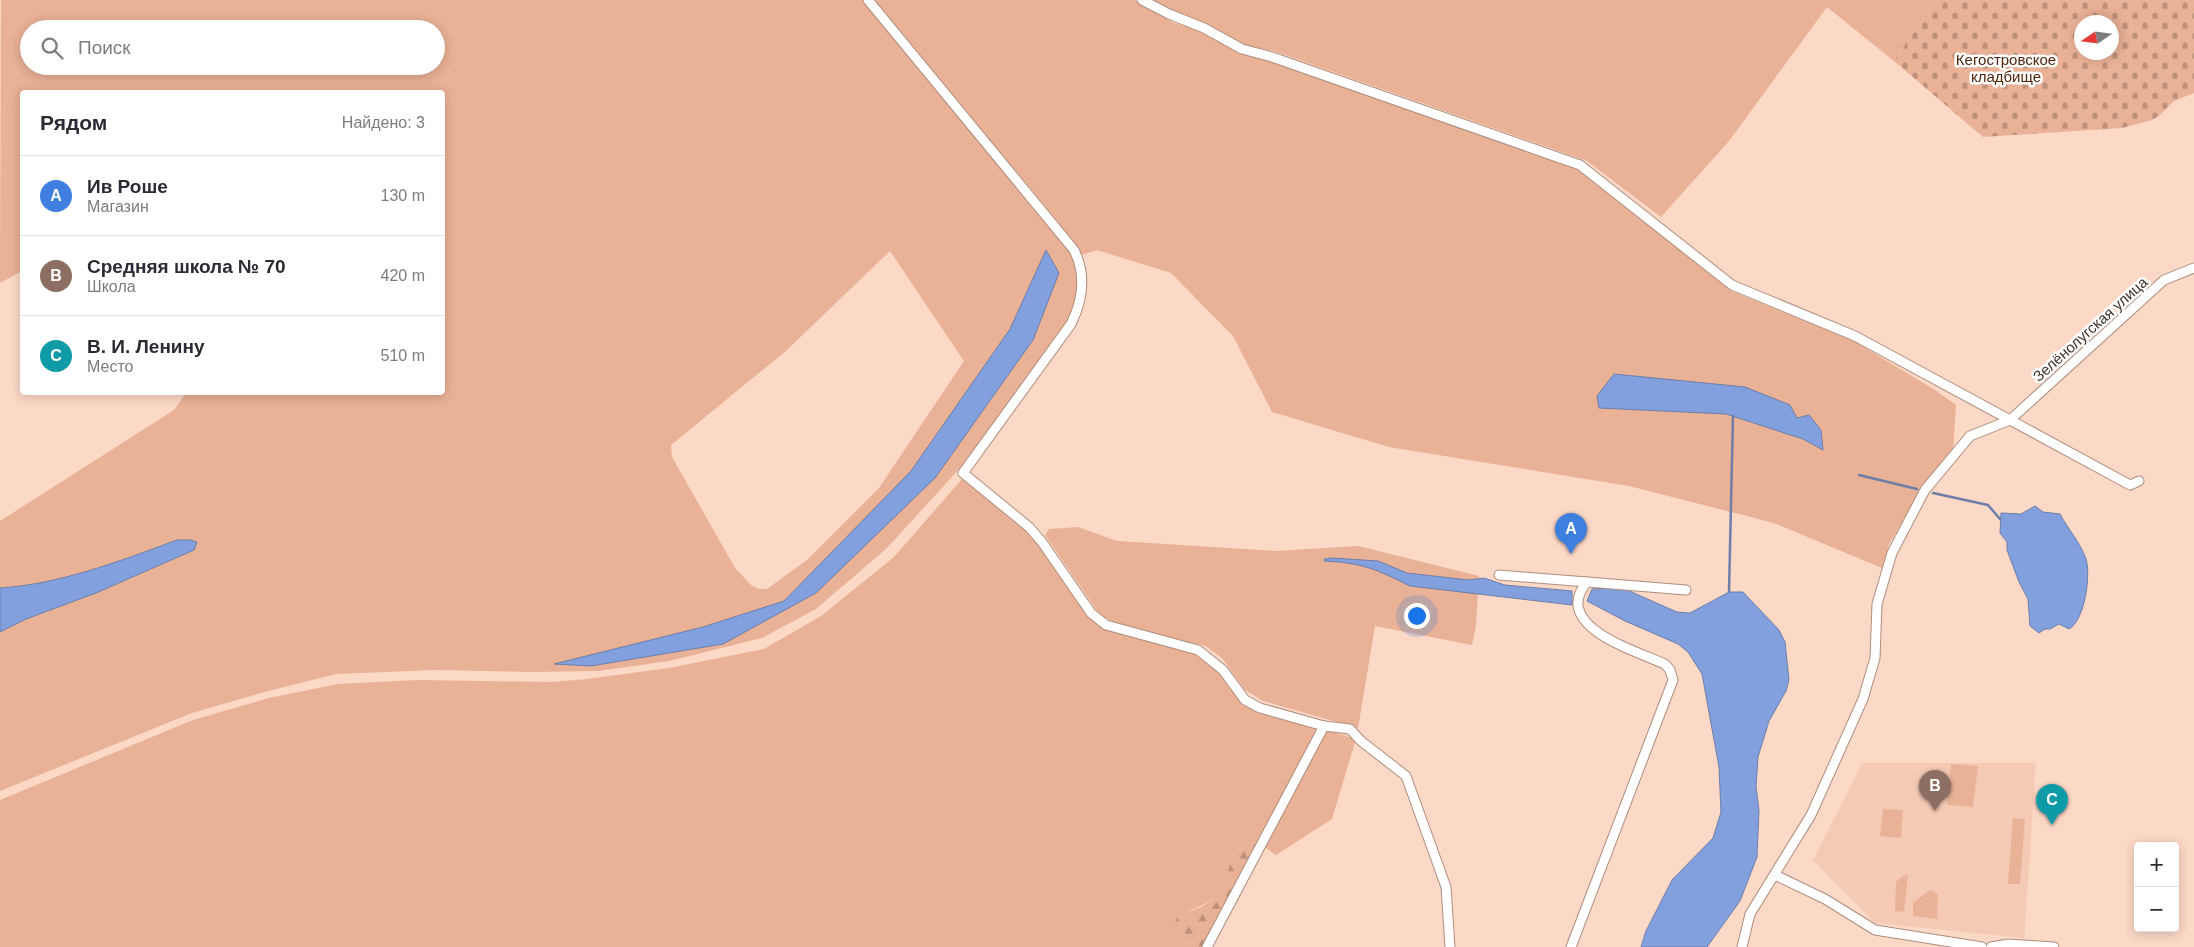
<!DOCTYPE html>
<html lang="ru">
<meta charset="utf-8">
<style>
:root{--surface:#fff;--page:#f2f2f3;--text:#2b2b33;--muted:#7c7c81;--line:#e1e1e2;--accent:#b45309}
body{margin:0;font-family:Arial,sans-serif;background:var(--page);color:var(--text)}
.controls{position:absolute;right:15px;bottom:15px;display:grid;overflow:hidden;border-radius:5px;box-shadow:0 2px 12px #0003}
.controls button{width:45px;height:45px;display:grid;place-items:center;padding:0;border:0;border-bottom:1px solid var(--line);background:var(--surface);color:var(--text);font:25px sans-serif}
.compass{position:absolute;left:2074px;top:15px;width:45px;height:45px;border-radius:50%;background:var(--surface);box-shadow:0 2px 12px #0003;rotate:257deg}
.you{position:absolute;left:1416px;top:615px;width:18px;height:18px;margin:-12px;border:4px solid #fff;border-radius:50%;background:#1a73e8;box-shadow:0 0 0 8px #1a73e833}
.badge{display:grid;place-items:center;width:32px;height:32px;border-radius:50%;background:var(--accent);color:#fff;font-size:16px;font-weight:700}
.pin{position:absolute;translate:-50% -41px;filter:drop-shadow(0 1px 2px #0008)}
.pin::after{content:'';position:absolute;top:26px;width:18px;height:15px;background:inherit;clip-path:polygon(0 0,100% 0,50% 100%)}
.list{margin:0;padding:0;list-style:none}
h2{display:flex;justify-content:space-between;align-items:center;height:65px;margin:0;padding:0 20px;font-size:21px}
h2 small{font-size:16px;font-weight:400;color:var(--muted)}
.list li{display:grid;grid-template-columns:32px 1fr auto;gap:15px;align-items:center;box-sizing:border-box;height:80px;padding:0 20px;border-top:1px solid var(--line)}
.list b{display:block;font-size:19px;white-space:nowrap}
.list p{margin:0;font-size:16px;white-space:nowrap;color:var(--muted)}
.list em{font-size:16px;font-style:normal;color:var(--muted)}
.icon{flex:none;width:28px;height:28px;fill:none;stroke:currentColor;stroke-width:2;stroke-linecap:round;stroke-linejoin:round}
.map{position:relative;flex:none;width:2194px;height:947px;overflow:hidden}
.search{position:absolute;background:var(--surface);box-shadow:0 2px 12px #0003;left:20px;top:20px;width:425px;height:55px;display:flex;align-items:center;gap:12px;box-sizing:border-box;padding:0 18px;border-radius:28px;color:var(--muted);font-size:19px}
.panel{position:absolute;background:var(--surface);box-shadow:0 2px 12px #0003;left:20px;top:90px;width:425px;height:305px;border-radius:5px}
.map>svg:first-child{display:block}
</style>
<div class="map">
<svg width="2194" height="947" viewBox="0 0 2194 947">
<defs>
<pattern id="forest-firs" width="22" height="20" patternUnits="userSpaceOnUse" patternTransform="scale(1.25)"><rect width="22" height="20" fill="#e9b195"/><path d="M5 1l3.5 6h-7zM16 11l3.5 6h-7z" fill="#be907a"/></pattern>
<pattern id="cemetery-stones" width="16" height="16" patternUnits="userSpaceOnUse" patternTransform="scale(1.25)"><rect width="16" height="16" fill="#e9b195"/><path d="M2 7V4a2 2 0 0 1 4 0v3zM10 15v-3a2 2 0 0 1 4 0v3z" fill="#be907a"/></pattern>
</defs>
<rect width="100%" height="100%" fill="#fcd8c6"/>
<polygon fill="#f5cab4" points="1862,763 2036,763 2024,938 1875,923 1813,860"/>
<g fill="#e9b195" fill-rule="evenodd">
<path d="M1 0H863L1066 245C1082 272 1079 294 1068 322L960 468 887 548 816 609 762 638 669 661 598 671 533 672 436 670 336 674 268 691 192 713 0 791V632L26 619 96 593 194 550 177 540C120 561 61 584 0 588V521L174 410 186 393 442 392V92H22V271L0 283ZM29 29H436V66H29ZM890 251 964 361 879 488 807 560 767 589H759L751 585 735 568 672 457 671 445 787 350Z"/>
<polygon points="873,0 1134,0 1174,23 1201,30 1238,53 1274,62 1577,168 1733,292 1852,340 1935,390 1956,405 1953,452 1924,486 1889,544 1882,568 1774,523 1629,486 1389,447 1272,412 1233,336 1171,273 1097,250 1081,255 1075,243 1050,212"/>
<polygon points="1149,0 1935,0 1894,61 1827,7 1729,141 1661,217 1587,161 1274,51 1243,45"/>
<path d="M962 479 1026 528 1095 622 1113 631 1200 652 1214 663 1244 704 1356 739 1332 819 1276 855 1262 845 1241 847C1228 859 1229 879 1219 893 1208 906 1192 907 1179 917L1191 940 1190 947H0V800L193 720 269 698 338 684 418 680 551 682 587 679 669 668 764 649 821 616 894 557Z"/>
<polygon points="1078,527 1117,541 1276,551 1358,546 1479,576 1476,625 1472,645 1375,626 1358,728 1263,701 1245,690 1222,658 1206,646 1121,626 1100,615 1045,535 1049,529"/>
<polygon points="1951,764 1978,766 1973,807 1947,805"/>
<polygon points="1883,809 1903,810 1901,838 1880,836"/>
<polygon points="2013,818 2025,819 2020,884 2008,884"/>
<polygon points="1908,875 1904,912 1895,911 1896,882 1903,876"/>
<polygon points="1930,890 1938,894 1937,919 1913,916 1913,903"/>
</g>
<path fill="url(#forest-firs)" d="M1247 844H1262L1207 947H1190L1191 940C1185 934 1170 936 1174 924 1177 912 1194 911 1203 906 1209 902 1214 898 1218 893 1231 878 1226 854 1247 844Z"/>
<path fill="url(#cemetery-stones)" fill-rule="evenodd" d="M1935 0H2194V93L2174 101 2160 115 2152 120 2122 128 1983 137 1894 61ZM2082 22H2112V52H2082Z"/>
<g fill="#82a0de" stroke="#6d7ea8">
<polygon points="1046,250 1059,273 1033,340 935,478 816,593 723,644 591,666 554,664 703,627 784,601 911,471 1010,329"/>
<polygon points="1614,374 1745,387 1790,405 1797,418 1809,415 1821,430 1823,450 1803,439 1726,414 1599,408 1597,396"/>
<path d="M2035 506 2043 512 2060 514C2068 529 2080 542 2086 559 2091 575 2085 620 2069 629L2059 624 2050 629H2045L2039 633 2030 626 2028 599 2019 582 2007 550V542L2000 533 2001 513 2021 514Z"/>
<path d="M177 540H190L197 542 194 550 96 593 26 619 0 632V588C61 584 120 561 177 540Z"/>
<path d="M1333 558 1378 561 1407 573 1469 580 1484 578 1505 585 1572 591V605L1410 586C1376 569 1363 563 1324 561V559Z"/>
<polygon points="1613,588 1627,590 1677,612 1690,613 1729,592 1743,592 1779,630 1785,642 1789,680 1786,691 1769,721 1758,757 1756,786 1759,811 1757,857 1740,901 1707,947 1641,947 1646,931 1672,880 1713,838 1721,812 1719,767 1702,674 1688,652 1678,644 1625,621 1587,601 1592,589"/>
</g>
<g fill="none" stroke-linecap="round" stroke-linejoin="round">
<g stroke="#6d7ea8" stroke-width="2.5">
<polyline points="1859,475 1917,489"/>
<polyline points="1933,493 1988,505 2000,519"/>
<polyline points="1729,592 1733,416"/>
</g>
<g stroke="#ae8d7c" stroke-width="11">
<g id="street">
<path d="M868 0 1074 250C1086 274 1083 300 1071 324L963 473 1029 527 1042 542 1091 613 1106 625 1198 650 1223 670 1245 700 1260 708 1324 726 1350 729 1361 741 1406 776 1446 887 1450 947"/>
<polyline points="1142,0 1169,14 1204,28 1242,49 1272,57 1580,165 1732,285 1855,336 2119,479 2130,485 2139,481"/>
<polyline points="1499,575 1587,582"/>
<polyline points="1775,875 1825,899 1875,930 1982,947"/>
<polyline points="1207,947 1324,726"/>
<path d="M1571 947 1673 680 1670 670 1665 664C1636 651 1550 626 1587 582L1686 590"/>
<polyline points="1742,947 1750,914 1811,815 1863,699 1875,658 1877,604 1892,553 1925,490 1970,436 2010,420 2164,280 2194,268"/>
<polyline points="1991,947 2009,944 2054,947"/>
</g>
</g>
<use href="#street" stroke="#fff" stroke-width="9"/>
</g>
<g text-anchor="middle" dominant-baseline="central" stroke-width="5" stroke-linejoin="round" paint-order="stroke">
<g font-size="15" fill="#52260b" stroke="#fff">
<text x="2006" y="59">Кегостровское<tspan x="2006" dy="17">кладбище</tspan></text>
</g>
<g font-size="15" fill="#3d3029" stroke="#fff">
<text transform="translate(2090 329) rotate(-42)">Зелёнолугская улица</text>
</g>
</g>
</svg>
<div class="controls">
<button>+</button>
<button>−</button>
</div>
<svg class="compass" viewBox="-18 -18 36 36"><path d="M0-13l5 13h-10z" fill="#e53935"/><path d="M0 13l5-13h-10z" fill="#7c7c81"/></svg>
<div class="you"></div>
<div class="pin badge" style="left:1571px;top:554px;background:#3f7fe0">A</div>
<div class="pin badge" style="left:1935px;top:811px;background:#8d6e63">B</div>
<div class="pin badge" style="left:2052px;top:825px;background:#0f9aa8">C</div>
<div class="search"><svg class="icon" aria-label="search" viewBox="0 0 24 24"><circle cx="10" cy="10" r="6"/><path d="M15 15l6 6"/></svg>Поиск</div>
<section class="panel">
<h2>Рядом<small>Найдено: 3</small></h2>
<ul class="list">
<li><span class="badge" style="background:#3f7fe0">A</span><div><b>Ив Роше</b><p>Магазин</p></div><em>130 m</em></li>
<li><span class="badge" style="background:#8d6e63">B</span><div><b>Средняя школа № 70</b><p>Школа</p></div><em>420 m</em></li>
<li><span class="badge" style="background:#0f9aa8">C</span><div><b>В. И. Ленину</b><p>Место</p></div><em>510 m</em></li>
</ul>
</section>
</div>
